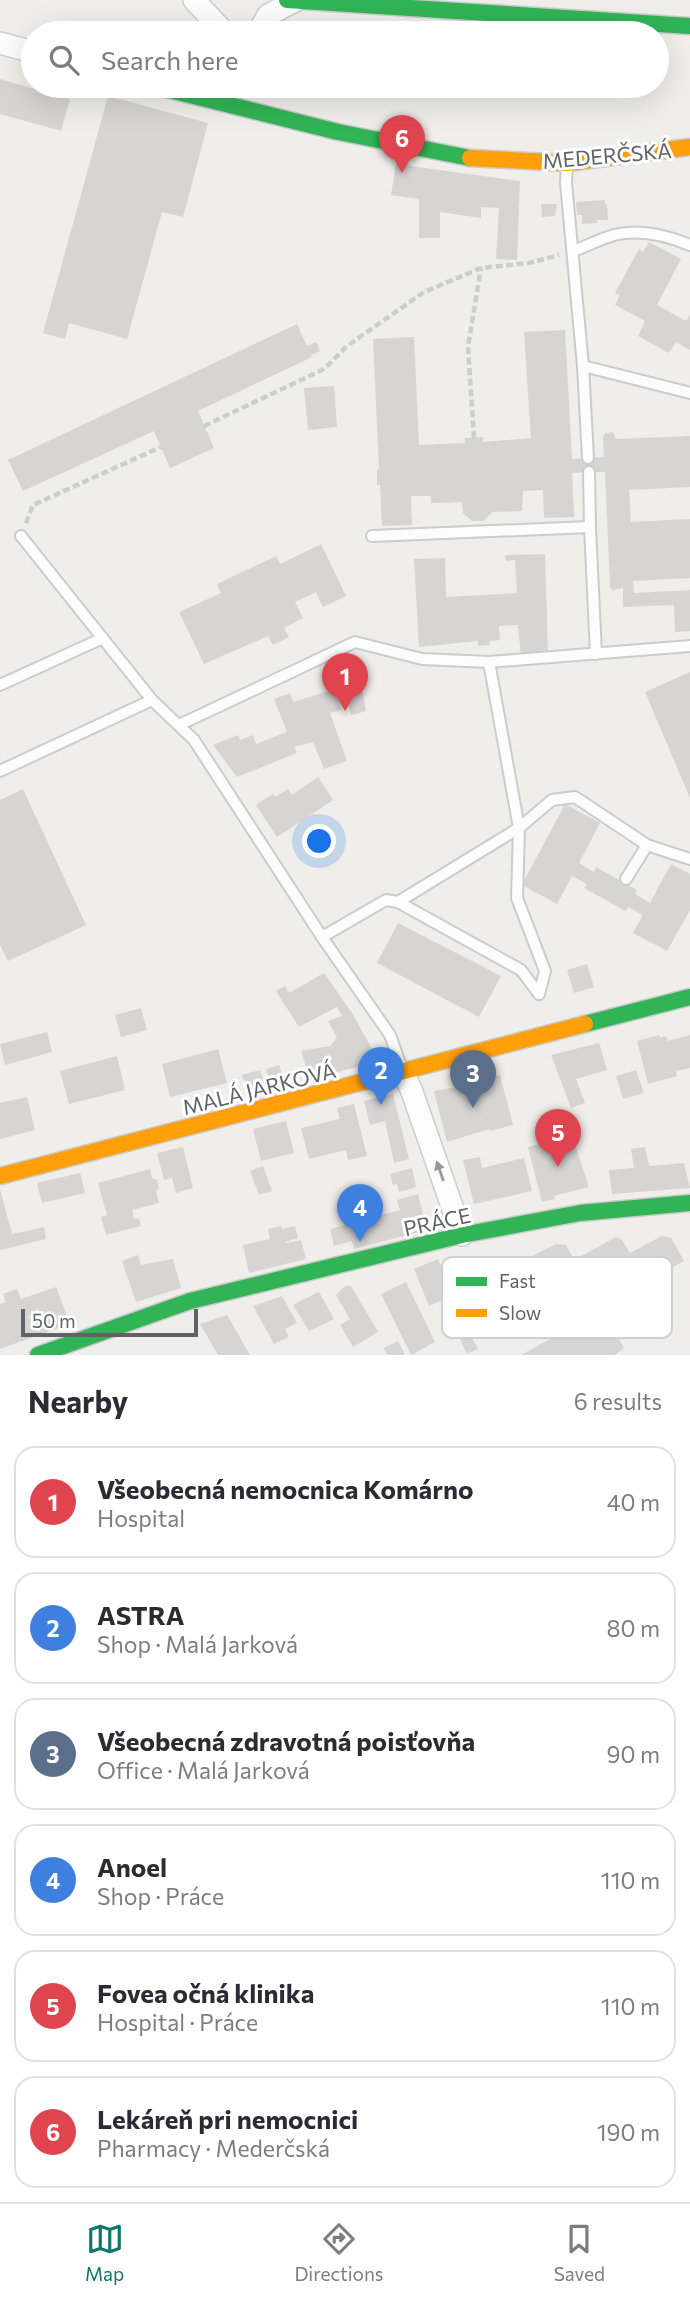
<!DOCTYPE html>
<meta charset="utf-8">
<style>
:root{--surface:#fff;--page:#f2f2f3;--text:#2b2b33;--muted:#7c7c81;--line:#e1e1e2;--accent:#0f766e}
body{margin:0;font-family:Commissioner,sans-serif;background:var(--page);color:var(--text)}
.scale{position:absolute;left:21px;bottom:18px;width:177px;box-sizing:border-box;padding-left:7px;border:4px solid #5f6368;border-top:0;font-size:19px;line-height:24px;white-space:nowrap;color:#5f6368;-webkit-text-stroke:5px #fff;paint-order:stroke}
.you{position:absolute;left:320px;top:842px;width:24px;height:24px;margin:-18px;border:5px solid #fff;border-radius:50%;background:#1a73e8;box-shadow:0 0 0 10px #1a73e833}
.badge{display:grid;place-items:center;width:46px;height:46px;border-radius:50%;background:var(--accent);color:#fff;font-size:23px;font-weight:700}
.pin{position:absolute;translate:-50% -58px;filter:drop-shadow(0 2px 4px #0008)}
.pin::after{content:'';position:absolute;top:37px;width:24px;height:21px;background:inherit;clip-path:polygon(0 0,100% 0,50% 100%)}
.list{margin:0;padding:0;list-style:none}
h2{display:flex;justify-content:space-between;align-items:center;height:91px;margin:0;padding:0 28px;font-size:30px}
h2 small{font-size:23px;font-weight:400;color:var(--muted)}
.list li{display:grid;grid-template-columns:46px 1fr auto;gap:21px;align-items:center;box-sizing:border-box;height:112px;margin:0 14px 14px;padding:0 14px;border:2px solid var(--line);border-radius:21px}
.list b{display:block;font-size:26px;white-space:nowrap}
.list p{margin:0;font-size:23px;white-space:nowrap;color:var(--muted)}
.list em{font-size:23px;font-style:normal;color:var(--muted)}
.icon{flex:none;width:38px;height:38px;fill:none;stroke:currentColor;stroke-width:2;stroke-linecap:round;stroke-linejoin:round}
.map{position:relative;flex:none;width:690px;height:1355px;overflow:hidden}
.search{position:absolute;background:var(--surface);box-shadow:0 7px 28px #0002;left:21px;right:21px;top:21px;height:77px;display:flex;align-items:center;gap:18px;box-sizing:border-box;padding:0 24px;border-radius:38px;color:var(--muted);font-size:26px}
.sheet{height:847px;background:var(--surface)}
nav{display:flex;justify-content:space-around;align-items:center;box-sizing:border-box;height:98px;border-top:2px solid var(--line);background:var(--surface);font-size:19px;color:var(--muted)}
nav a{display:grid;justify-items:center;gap:4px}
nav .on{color:var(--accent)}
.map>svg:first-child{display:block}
</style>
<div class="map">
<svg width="690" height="1355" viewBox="0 0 690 1355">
<rect width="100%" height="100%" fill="#efeeea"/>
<g fill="#d6d5d3">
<polygon points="0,79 70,99 61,131 0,114"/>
<polygon points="108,96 208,123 183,217 162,212 127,339 69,323 65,339 43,333"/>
<polygon points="396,164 520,181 517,260 496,259 499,208 481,207 481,218 440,212 440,238 419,238 419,199 391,195"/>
<polygon points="605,200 605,204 607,204 608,220 597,220 597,223 582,224 582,215 577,215 576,202"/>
<polygon points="541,204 557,204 555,216 542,217"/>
<polygon points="649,242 681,259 657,305 686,321 690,314 690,350 676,342 669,353 638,336 645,321 615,305 620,295 615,293 639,249 643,252"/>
<polygon points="297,324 307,346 316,342 320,351 311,355 312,357 198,411 214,448 170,468 154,431 23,491 8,460"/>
<polygon points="565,330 572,459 604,457 603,436 606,433 613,432 616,439 690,436 690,487 629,490 631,522 690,519 690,578 633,581 634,593 690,590 690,631 675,632 674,605 623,607 623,586 620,589 613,590 610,587 605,472 572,473 574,517 544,518 543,490 523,491 522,511 492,512 484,521 472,521 463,513 462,502 431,503 431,496 411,496 412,525 382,526 380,485 377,485 377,469 379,469 373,339 414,337 419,445 465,443 465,438 483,437 483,442 531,438 524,332"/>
<polygon points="334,386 337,427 308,430 304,388"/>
<polygon points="321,544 346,596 323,607 316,592 295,602 303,618 284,628 289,637 273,645 268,636 204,664 179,612 221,593 217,584 276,556 280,564"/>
<polygon points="545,554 548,654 521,656 518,625 499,626 500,640 490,641 490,645 478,646 478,641 419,647 414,559 445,558 446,597 517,593 515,560 506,561 505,555"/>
<polygon points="690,672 690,798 645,692"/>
<polygon points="362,688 366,711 351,715 346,692"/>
<polygon points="335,689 341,710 330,713 347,761 324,769 313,742 294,747 297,753 237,777 213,745 238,735 240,740 253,735 256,744 287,732 274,699 290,693 293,702"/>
<polygon points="318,777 333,800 277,837 256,805 273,794 275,797 288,789 292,795"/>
<polygon points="23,789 86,925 8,961 0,945 0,800"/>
<polygon points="565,804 600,823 579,863 594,872 596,867 637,890 635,894 650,903 671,864 690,874 690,910 667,951 633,933 643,915 628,907 626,911 584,888 587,884 572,876 557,904 522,885"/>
<polygon points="398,923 501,976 479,1017 377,963"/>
<polygon points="587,964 594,987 574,993 567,970"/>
<polygon points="324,973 352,1013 377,1058 374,1063 310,1079 301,1051 330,1046 337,1038 328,1021 342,1016 337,1007 299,1027 276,991 285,986 289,993"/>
<polygon points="141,1008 147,1030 121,1037 115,1015"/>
<polygon points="47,1032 52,1052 5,1065 0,1044"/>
<polygon points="659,1035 660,1038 666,1036 668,1041 690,1035 690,1068 676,1071 677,1076 648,1084 637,1041"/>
<polygon points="599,1043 607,1070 576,1079 585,1103 571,1108 551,1055"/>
<polygon points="218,1049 227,1083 170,1097 162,1064"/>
<polygon points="117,1056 125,1090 69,1104 60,1071"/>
<polygon points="279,1065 286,1085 272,1088 266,1069"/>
<polygon points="260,1070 267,1090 249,1095 242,1075"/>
<polygon points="636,1070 644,1093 623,1099 616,1076"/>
<polygon points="500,1075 513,1125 490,1131 489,1129 447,1142 434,1091 478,1083 477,1081"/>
<polygon points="393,1094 409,1159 394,1163 385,1121 370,1125 364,1101"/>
<polygon points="27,1097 35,1130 0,1139 0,1103"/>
<polygon points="354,1104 367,1156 348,1160 346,1150 309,1159 301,1128 340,1119 337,1108"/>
<polygon points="286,1121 294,1153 261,1161 253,1129"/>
<polygon points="572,1136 589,1187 554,1196 555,1199 542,1202 528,1147"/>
<polygon points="183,1147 193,1188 176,1193 172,1178 164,1180 157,1153"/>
<polygon points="645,1147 649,1166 684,1163 690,1188 612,1194 609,1170 634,1168 631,1149"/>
<polygon points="480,1157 482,1168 524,1158 532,1191 474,1204 463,1160"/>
<polygon points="263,1166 272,1191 259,1195 250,1171"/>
<polygon points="412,1168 416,1187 399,1192 397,1184 393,1185 390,1174"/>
<polygon points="150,1169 152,1178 157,1180 159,1187 156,1192 159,1203 132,1210 134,1219 139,1218 141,1226 106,1235 101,1217 107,1215 98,1183"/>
<polygon points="80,1173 85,1193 42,1203 37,1183"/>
<polygon points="0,1189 12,1234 44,1227 46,1239 0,1250"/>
<polygon points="418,1194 427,1230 354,1249 352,1241 334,1246 330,1229 400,1210 397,1200"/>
<polygon points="281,1226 282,1229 295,1226 298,1238 285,1242 286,1243 301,1240 306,1259 249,1273 243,1245 270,1239 268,1229"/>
<polygon points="662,1236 671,1238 684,1261 640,1285 633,1283 626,1269 596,1285 586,1266 539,1291 523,1261 556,1244 566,1245 574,1260 616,1237 622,1240 630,1253"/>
<polygon points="138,1255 141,1265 173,1259 181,1288 136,1302 122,1261"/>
<polygon points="438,1259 453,1295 429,1306 414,1269"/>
<polygon points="583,1273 624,1348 615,1355 521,1355 565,1331 544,1294"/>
<polygon points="406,1282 435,1342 411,1355 381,1294"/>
<polygon points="345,1286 351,1286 378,1332 353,1347 340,1325 350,1319 336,1295"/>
<polygon points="56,1287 70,1324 0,1349 0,1304 6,1302 3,1294 17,1289 21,1299"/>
<polygon points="319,1292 334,1319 309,1331 293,1305"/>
<polygon points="282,1296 297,1323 285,1329 289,1337 274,1344 253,1306"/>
<polygon points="227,1315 250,1355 218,1355 200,1324"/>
<polygon points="468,1330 478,1349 467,1354 458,1335"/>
<polygon points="398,1341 405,1355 387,1355 384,1348"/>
</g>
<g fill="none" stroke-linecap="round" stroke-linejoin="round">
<g stroke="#cbcccc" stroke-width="14">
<g id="lane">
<polyline points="567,166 566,183 583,366 588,458"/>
<path d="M573 251C587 246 600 239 614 235 639 229 668 236 690 245"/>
<polyline points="583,366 690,393"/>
<polyline points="589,472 590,527"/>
<polyline points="21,536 152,700"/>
<polyline points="372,536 590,527 596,654"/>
<polyline points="489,662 519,828 517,898 545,971 539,994"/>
<polyline points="0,685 103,638"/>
<polyline points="179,725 355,642 422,659 489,662 690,646"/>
<polyline points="0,771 152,700 194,740 322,937 390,1035 402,1069"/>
<polyline points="626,879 647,845"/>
<polyline points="398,902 519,828 552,800 575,797 647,845 690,859"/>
<polyline points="322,937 386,900 398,902 521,970 539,994"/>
</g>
</g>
<g stroke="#cbcccc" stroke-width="24">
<g id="street">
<polyline points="194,0 225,33"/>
<polyline points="258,33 268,15 295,1"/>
<polyline points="0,43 33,52"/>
<polyline points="403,1073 411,1089 462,1235"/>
</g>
</g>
<g stroke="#cacacb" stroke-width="19">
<g id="fast">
<polyline points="287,0 690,26"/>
<polyline points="154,86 338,132 470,158"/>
<polyline points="585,1024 690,997"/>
<polyline points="38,1355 190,1301 462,1235 580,1213 690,1203"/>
</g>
</g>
<g stroke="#cacacb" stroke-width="19">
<g id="slow">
<polyline points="470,158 567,163 690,147"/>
<polyline points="0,1176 585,1024"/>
</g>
</g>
<g stroke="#cacfcc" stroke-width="4.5" stroke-dasharray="7 3.5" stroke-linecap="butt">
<polyline points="204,426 324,369 347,346 424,292 481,268 529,263 559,255"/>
<polyline points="474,438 468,347 481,268"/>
<polyline points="26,523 33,505 161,447"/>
</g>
<use href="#lane" stroke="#fdfcfc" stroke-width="10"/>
<use href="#street" stroke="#fdfcfc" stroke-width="21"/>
<use href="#fast" stroke="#30b455" stroke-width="16"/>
<use href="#slow" stroke="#ff9f0a" stroke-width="16"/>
</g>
<defs><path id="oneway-solid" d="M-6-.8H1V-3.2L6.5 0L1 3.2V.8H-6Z" transform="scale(1.75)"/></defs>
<use fill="#96999c" href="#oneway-solid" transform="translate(440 1171) rotate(-109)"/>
<g text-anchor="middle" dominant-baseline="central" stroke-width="6" stroke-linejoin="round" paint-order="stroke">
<g font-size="21" fill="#5f6368" stroke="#fff">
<text transform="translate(607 155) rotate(-5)">MEDERČSKÁ</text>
<text transform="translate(259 1088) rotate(-14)">MALÁ JARKOVÁ</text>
<text transform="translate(437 1221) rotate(-12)">PRÁCE</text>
</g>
</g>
<rect x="442" y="1257" width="230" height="81" rx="10" fill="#fff" stroke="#cfd0d2" stroke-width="2"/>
<rect x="456" y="1277" width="31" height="9" fill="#30b455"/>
<rect x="456" y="1309" width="31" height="8" fill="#ff9f0a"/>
<g font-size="19" fill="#5f6368">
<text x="499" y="1288">Fast</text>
<text x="499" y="1320">Slow</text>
</g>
</svg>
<div class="scale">50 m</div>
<div class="you"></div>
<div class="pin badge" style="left:345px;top:711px;background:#e0444e">1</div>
<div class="pin badge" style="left:381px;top:1105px;background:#3f7fe0">2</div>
<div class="pin badge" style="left:473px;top:1108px;background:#5c6f8a">3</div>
<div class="pin badge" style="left:360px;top:1242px;background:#3f7fe0">4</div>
<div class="pin badge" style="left:558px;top:1167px;background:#e0444e">5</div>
<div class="pin badge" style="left:402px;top:173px;background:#e0444e">6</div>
<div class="search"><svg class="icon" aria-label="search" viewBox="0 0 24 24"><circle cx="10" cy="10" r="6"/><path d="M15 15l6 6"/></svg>Search here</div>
</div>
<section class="sheet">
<h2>Nearby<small>6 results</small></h2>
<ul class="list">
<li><span class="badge" style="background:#e0444e">1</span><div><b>Všeobecná nemocnica Komárno</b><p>Hospital</p></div><em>40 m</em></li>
<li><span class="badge" style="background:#3f7fe0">2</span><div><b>ASTRA</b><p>Shop · Malá Jarková</p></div><em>80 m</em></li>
<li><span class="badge" style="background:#5c6f8a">3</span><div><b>Všeobecná zdravotná poisťovňa</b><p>Office · Malá Jarková</p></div><em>90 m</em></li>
<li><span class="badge" style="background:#3f7fe0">4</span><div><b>Anoel</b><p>Shop · Práce</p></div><em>110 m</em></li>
<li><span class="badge" style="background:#e0444e">5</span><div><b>Fovea očná klinika</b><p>Hospital · Práce</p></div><em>110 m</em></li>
<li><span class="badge" style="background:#e0444e">6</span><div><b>Lekáreň pri nemocnici</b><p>Pharmacy · Mederčská</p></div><em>190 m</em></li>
</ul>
</section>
<nav>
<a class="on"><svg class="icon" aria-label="map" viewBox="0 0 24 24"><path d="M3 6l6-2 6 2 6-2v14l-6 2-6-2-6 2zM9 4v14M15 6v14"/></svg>Map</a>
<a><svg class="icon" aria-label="directions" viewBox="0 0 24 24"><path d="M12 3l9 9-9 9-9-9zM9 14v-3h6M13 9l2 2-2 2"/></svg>Directions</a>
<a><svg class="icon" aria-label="saved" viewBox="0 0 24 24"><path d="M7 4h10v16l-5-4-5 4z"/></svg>Saved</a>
</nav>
